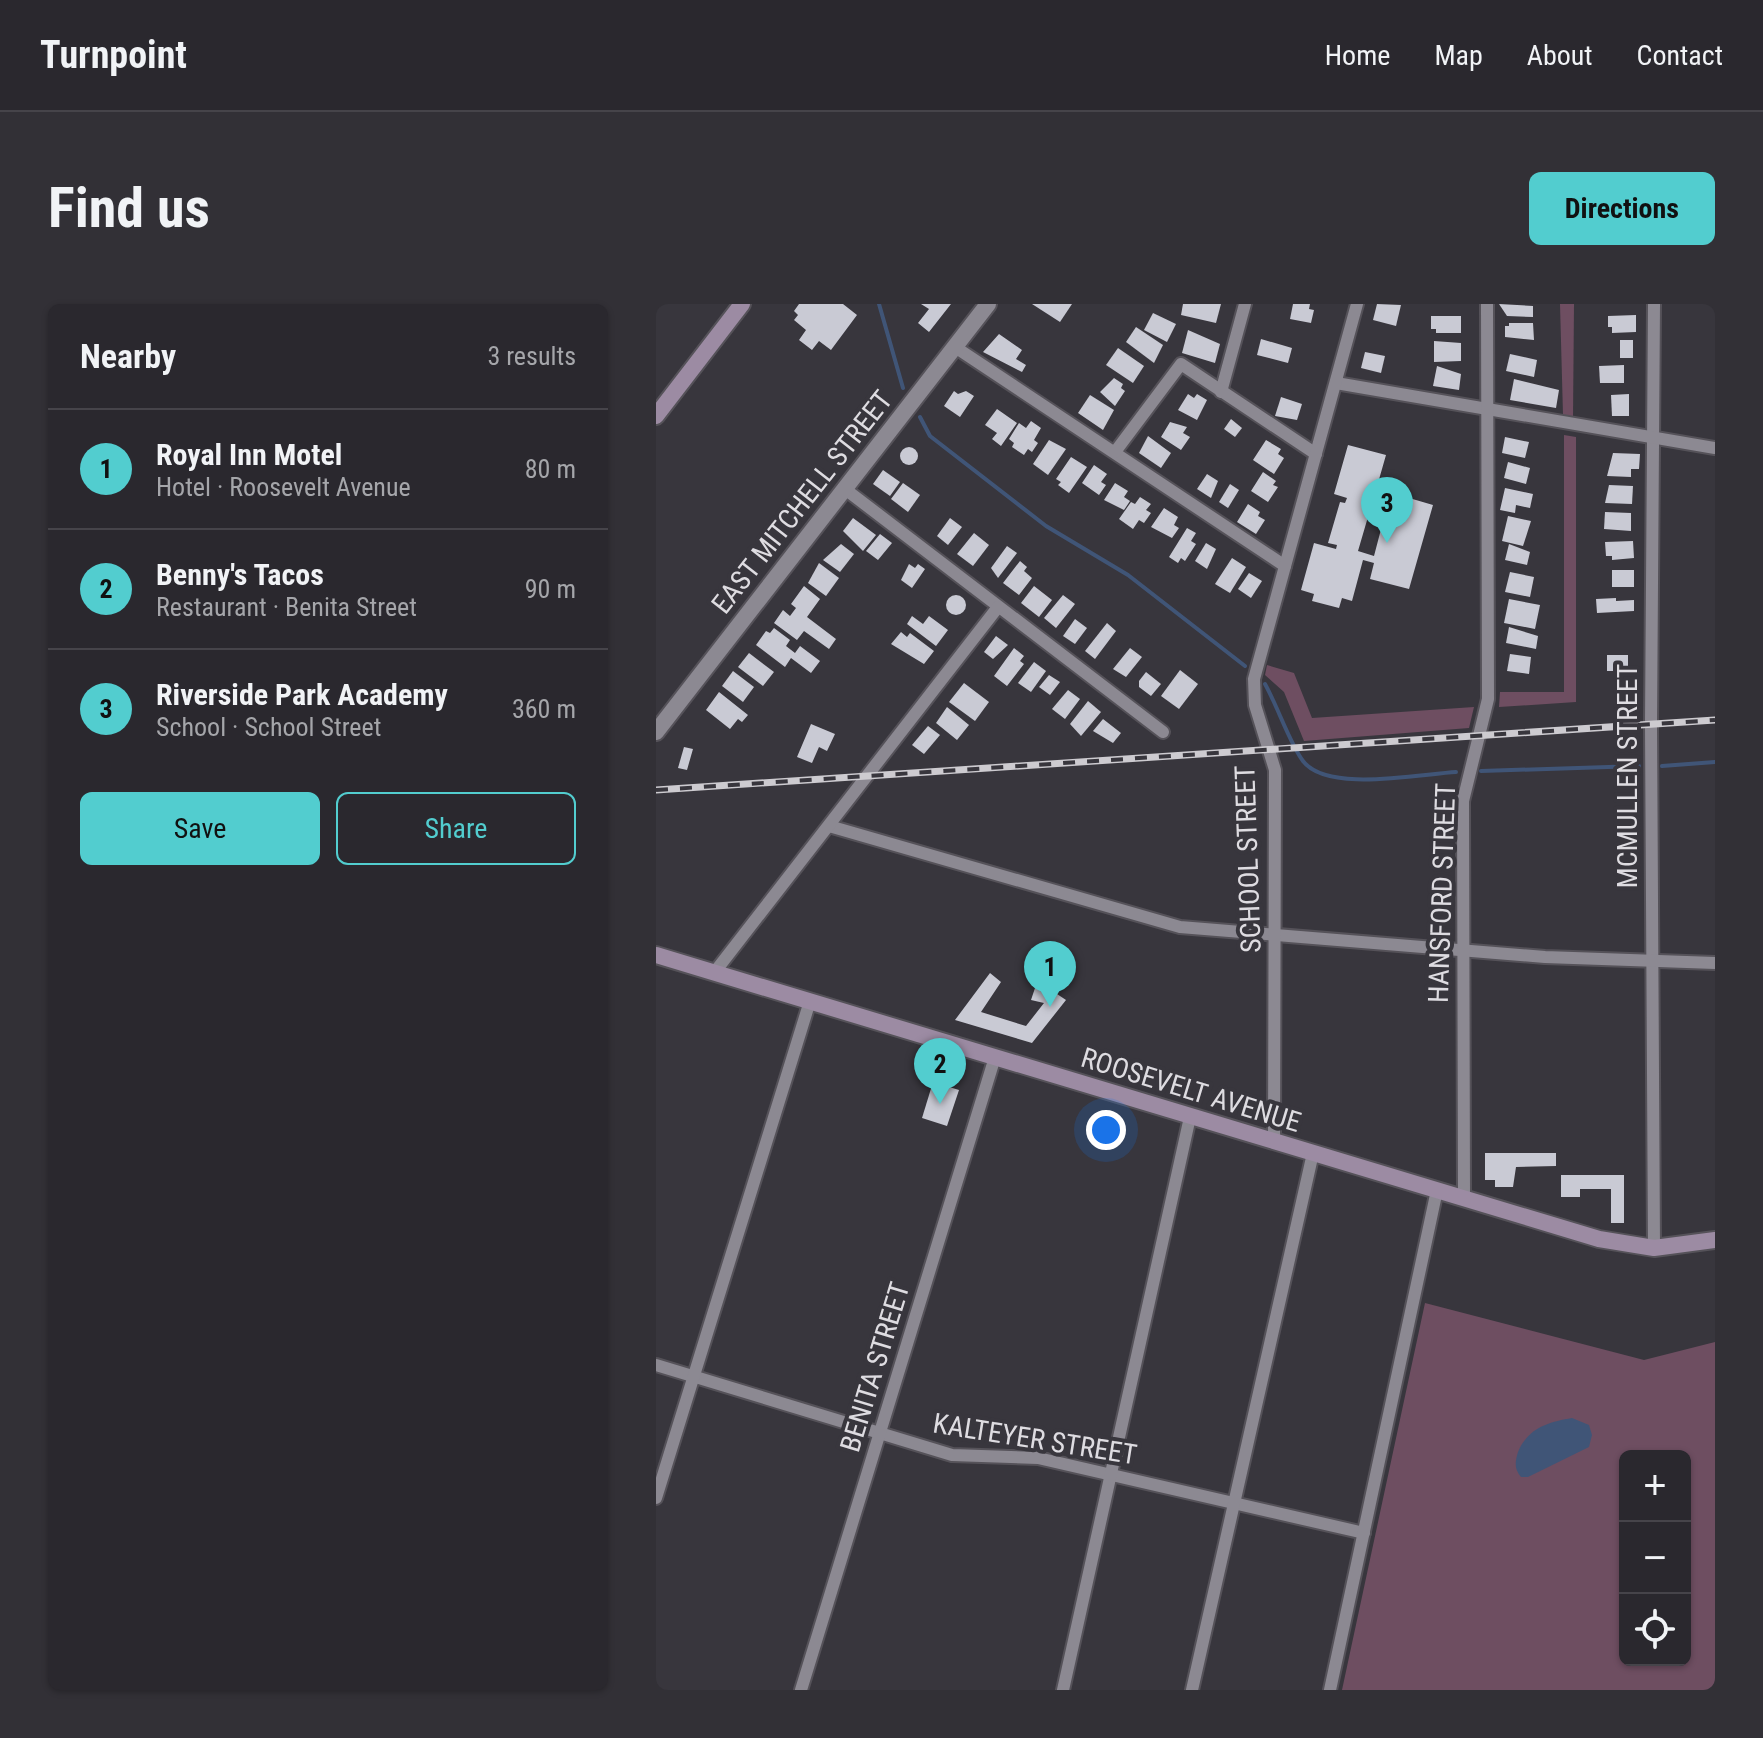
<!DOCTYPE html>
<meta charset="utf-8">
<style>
:root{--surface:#2a282e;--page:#323036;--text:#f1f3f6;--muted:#a5a6aa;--line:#46444a;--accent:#52cdcf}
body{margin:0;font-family:"Roboto Condensed",sans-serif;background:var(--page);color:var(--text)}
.controls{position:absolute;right:24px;bottom:24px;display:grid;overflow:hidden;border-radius:12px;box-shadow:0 2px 6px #0004}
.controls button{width:72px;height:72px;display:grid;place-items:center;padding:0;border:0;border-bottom:2px solid var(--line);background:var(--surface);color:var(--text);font:40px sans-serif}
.you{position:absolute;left:450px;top:826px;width:28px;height:28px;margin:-20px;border:6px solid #fff;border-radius:50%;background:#1a73e8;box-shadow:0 0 0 12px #1a73e833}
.badge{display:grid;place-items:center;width:52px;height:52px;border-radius:50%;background:var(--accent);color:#111;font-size:26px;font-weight:700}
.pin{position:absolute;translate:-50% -66px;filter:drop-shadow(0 2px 4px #0008)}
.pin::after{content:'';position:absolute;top:42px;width:28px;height:24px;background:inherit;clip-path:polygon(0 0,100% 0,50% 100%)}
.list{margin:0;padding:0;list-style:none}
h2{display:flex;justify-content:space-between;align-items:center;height:104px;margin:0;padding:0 32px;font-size:34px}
h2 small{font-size:26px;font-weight:400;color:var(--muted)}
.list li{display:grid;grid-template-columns:52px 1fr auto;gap:24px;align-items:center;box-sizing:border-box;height:120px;padding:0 32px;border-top:2px solid var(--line)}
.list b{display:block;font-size:30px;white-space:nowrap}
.list p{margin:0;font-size:26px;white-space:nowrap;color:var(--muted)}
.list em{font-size:26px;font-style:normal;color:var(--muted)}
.actions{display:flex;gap:16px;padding:24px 32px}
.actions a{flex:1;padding:18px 0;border:2px solid var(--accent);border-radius:12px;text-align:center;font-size:28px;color:var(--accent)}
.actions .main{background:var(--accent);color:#111}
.icon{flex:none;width:44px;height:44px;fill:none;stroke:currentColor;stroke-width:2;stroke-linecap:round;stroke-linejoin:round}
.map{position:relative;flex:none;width:1059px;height:1386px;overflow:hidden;border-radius:12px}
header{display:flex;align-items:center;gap:48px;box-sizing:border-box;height:112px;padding:0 40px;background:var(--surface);border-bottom:2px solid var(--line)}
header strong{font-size:38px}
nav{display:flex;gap:44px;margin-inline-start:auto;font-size:28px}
.intro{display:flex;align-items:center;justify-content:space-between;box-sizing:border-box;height:192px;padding:0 48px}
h1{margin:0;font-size:56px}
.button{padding:20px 36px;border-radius:12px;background:var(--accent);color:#111;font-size:28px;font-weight:700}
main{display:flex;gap:48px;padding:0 48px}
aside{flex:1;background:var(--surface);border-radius:12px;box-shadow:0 2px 6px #0004}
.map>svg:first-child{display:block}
</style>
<header>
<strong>Turnpoint</strong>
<nav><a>Home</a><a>Map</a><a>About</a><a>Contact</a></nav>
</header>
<div class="intro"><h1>Find us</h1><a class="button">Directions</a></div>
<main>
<aside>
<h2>Nearby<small>3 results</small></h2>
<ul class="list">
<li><span class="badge">1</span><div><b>Royal Inn Motel</b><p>Hotel · Roosevelt Avenue</p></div><em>80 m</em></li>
<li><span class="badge">2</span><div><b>Benny's Tacos</b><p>Restaurant · Benita Street</p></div><em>90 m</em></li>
<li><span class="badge">3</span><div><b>Riverside Park Academy</b><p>School · School Street</p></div><em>360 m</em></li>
</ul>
<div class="actions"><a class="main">Save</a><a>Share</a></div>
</aside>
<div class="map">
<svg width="1059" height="1386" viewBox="0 0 1059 1386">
<rect width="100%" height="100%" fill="#38363d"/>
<g fill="#6e4e61" fill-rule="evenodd">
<polygon points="904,0 918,0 917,113 907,111"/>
<polygon points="908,131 920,133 920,398 843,403 844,388 908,388"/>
<polygon points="611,361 638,369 656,414 818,403 813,424 648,437 628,388 609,371"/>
<path d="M769 999 988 1056 1059 1038V1386H686ZM969 1152H1029V1356H969Z"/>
</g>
<path fill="#405577" d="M916 1114 933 1121 936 1131 933 1143 872 1173H865C858 1165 859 1158 862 1148 872 1124 892 1118 916 1114Z"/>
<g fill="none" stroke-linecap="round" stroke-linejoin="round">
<g stroke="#405577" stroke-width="4">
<polyline points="223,0 247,84"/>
<polyline points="264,113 274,132 390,222 472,271 589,362"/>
<path d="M609 380C621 401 634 440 647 457 671 489 763 470 800 468"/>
<polyline points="1006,462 1059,458"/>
<polyline points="825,467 983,462"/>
</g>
</g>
<g fill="#c9cad4" fill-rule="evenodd">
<polygon points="143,0 187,0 201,11 175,46 163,37 156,46 143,36 150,26 138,16 142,11 138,7"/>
<polygon points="265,0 295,0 273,28 262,19 273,5"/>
<polygon points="376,0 416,0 404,18"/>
<polygon points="527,0 565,0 560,19 525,11"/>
<polygon points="637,0 654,0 653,5 658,6 655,19 634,15"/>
<polygon points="721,0 745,1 740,22 717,16"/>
<polygon points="843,0 877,2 877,13 851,12"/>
<polygon points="497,9 520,20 511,38 488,26"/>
<polygon points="980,11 980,28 956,29 956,23 952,23 952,12"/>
<polygon points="775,12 805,12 805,29 780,29 780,25 775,25"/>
<polygon points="853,19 877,19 878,36 849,33 849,22 853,22"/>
<polygon points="480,23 507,41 498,59 470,38"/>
<polygon points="532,26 564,40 559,59 526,49"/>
<polygon points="343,30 366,46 360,55 370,61 366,68 327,48"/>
<polygon points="605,35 636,44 632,59 601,51"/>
<rect x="964" y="36" width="13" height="18"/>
<polygon points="778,37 805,39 805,57 778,58"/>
<polygon points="462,44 488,62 477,79 450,61"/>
<polygon points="709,48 729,52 725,69 705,64"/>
<polygon points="854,50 881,56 878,73 850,67"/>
<polygon points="968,61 968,79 944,79 943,62"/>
<polygon points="781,62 805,70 803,86 777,82"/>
<polygon points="458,74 467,80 465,84 469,87 459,102 444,88"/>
<polygon points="858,75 903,86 900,104 854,96"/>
<polygon points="298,87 302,90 310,87 318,92 304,113 288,102"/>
<polygon points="532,90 538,94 541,90 551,96 541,116 522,106"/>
<polygon points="973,90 973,112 956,112 955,91"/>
<polygon points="434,91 458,106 447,126 422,109"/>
<polygon points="625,93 646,100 641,116 619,112"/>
<polygon points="341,105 361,119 345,142 336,135 341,129 329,121"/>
<polygon points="575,115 586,124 579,133 568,125"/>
<polygon points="375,117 385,124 378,136 382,139 376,148 372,145 368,151 356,143 358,139 353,135 363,119 370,124"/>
<polygon points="514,118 531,123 527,129 534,133 525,146 505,133"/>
<polygon points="492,132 515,149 505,164 483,149"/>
<polygon points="849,133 873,138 869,154 846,149"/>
<polygon points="393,136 410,145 392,171 377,160"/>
<polygon points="610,136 625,145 622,150 628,154 618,170 597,156"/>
<path d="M692 141 730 151 716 200 732 205 736 189 777 201 753 285 714 275 718 259 707 256 696 297 686 294 683 304 656 297 658 290 645 286 658 239 680 245 681 241 672 239 684 198 689 199 691 194 678 190ZM714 206 729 210 718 252 702 247Z"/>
<circle cx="253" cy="152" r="9"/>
<polygon points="957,149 984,150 983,165 975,165 975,173 951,172"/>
<polygon points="415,153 431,163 413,189 402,181 405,178 400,175"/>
<polygon points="852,158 874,164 870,180 848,174"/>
<polygon points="438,161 451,170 445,178 450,181 443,191 426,179"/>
<polygon points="227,166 244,178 234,192 217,180"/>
<polygon points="607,168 620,177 617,181 622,183 612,198 595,187"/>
<polygon points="551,170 562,177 555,194 541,185"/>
<polygon points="247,179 264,191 252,208 235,195"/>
<polygon points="459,179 472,187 468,193 474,197 468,206 448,196"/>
<polygon points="574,180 583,186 572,204 563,198"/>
<polygon points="953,181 977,182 976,200 949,199"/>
<polygon points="849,184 877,190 874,204 860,201 859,209 844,206"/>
<polygon points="484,193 495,200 490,206 495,209 488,219 483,216 477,225 463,215 475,198 479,200"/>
<polygon points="592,200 604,208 602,212 609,216 600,230 581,218"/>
<polygon points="508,204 522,213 518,221 523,224 516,234 495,223"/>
<polygon points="949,208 975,209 975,227 948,225"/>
<polygon points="852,212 875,217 867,242 846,237"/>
<polygon points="197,214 220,231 207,247 187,227"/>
<polygon points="294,214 306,223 292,241 281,232"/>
<polygon points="531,224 540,229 535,237 540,240 529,257 525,254 522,259 513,253"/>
<polygon points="318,229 333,241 317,262 301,250"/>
<polygon points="224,230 236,239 222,256 210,247"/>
<polygon points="977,237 978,254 956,256 956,252 950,252 949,238"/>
<polygon points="550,239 560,245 551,265 539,257"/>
<polygon points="185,240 198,250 184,268 167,256"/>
<polygon points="853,240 874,248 871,261 849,256"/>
<polygon points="351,242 361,249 342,274 335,264"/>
<polygon points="576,254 590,263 574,289 559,280"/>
<polygon points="364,257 371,263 368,267 376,274 363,291 347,279"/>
<polygon points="163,259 183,274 170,292 152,279"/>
<polygon points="253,260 259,264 262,260 269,265 256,284 245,276"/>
<rect x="956" y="266" width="22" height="17"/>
<polygon points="854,268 878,273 874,293 849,288"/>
<polygon points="593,269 606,277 595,294 582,285"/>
<polygon points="148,282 164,295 151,313 180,335 173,345 148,327 141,336 118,319 127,306 134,312 140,304 135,300"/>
<polygon points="378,282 396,296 383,313 365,299"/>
<polygon points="407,291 419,300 400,324 388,314"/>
<circle cx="300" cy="301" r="10"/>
<polygon points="960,294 960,297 978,296 978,307 941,309 940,295"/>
<polygon points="853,295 884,301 879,325 848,319"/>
<polygon points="256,312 267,320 273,312 292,326 280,342 251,320"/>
<polygon points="419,315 431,324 419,340 407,332"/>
<polygon points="451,319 460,327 439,355 429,347"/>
<polygon points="853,323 882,332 880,345 850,339"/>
<polygon points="118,324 134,336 130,342 139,349 144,342 164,357 155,369 135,354 129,363 100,341 110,327 114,329"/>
<polygon points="245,328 251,333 254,329 278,347 268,360 235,340"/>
<polygon points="340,332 352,341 337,355 328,348"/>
<polygon points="358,344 368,352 364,357 368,360 351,382 338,372"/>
<polygon points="474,344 486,353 470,373 457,365"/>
<polygon points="93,349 118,368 107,382 82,363"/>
<polygon points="854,350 875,353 873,370 851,367"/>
<rect x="951" y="351" width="21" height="16"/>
<polygon points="378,358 390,367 375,388 362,379"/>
<polygon points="524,366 542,380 523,405 505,392"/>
<polygon points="77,367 98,383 87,398 66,382"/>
<polygon points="490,368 505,380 495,392 483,383 483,377"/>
<polygon points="393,371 404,378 394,391 383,383"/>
<polygon points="308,379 333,398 319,417 293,398"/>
<polygon points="412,386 424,395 409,415 396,405"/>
<polygon points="63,388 92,411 86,418 82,415 74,425 50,406"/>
<polygon points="432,397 445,408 425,432 414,420"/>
<polygon points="291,403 313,421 301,436 280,419"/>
<polygon points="447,415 465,429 457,439 437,427"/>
<polygon points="155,420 179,430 171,447 163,443 156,459 141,453"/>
<polygon points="272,422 284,431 268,450 256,441"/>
<polygon points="28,443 37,445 31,466 22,464"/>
<polygon points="334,669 345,678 325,708 370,722 388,699 375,696 379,684 398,688 410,696 376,739 299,716"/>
<polygon points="277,778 303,786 291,822 266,814"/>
<polygon points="829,849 900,849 900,862 860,863 857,883 839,883 839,876 829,876"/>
<polygon points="905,871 968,871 968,919 955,919 955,885 924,885 924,893 905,893"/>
</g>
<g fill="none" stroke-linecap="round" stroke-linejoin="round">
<g stroke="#555259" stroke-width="16">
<g id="minor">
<polyline points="998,0 995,420 998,944"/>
<polyline points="299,43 629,262"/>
<polyline points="680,79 1059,144"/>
<polyline points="565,88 589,0"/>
<polyline points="459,148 525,60 660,150"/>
<polyline points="189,185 507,428"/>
<polyline points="173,522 524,623 889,653 1059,659"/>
<polyline points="58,669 342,303"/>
<polyline points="618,837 619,466 599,401 598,375 701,0"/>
<polyline points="808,893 807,497 832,395 831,0"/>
<polyline points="0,1061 296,1151 382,1154 708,1229"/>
<polyline points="0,1194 154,697"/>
<polyline points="145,1386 339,753"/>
<polyline points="407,1386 534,813"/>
<polyline points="536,1386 657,849"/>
<polyline points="674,1386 781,886"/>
</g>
</g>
<g stroke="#555259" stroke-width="20">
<polyline id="tertiary" points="0,428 332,0"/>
</g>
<g stroke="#555259" stroke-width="20">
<g id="secondary">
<polyline points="0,112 86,0"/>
<polyline points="0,651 943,935 998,944 1059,936"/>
</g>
</g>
<use href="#minor" stroke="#8c8992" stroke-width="12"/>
<use href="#tertiary" stroke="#8c8992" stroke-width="16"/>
<use href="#secondary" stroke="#9c8ba3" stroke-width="16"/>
<g stroke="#cdcbd0" stroke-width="7">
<polyline id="rail" points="0,486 1059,416"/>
</g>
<use href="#rail" stroke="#38363d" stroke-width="4" stroke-dasharray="12" stroke-linecap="butt"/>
</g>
<g text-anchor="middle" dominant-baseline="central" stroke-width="8" stroke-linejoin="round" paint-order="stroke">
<g font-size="28" fill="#dedce1" stroke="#38363d">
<text transform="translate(146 198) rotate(-52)">EAST MITCHELL STREET</text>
<text transform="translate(971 472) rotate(-90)">MCMULLEN STREET</text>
<text transform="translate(592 555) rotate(-92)">SCHOOL STREET</text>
<text transform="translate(786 589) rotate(-88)">HANSFORD STREET</text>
<text transform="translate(535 786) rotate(17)">ROOSEVELT AVENUE</text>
<text transform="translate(219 1063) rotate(-73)">BENITA STREET</text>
<text transform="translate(379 1135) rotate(9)">KALTEYER STREET</text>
</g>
</g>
</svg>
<div class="controls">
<button>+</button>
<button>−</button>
<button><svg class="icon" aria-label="locate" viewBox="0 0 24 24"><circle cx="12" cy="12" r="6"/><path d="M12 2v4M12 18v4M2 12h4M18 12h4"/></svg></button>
</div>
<div class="you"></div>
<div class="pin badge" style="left:394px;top:703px">1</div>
<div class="pin badge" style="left:284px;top:800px">2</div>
<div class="pin badge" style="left:731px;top:239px">3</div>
</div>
</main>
